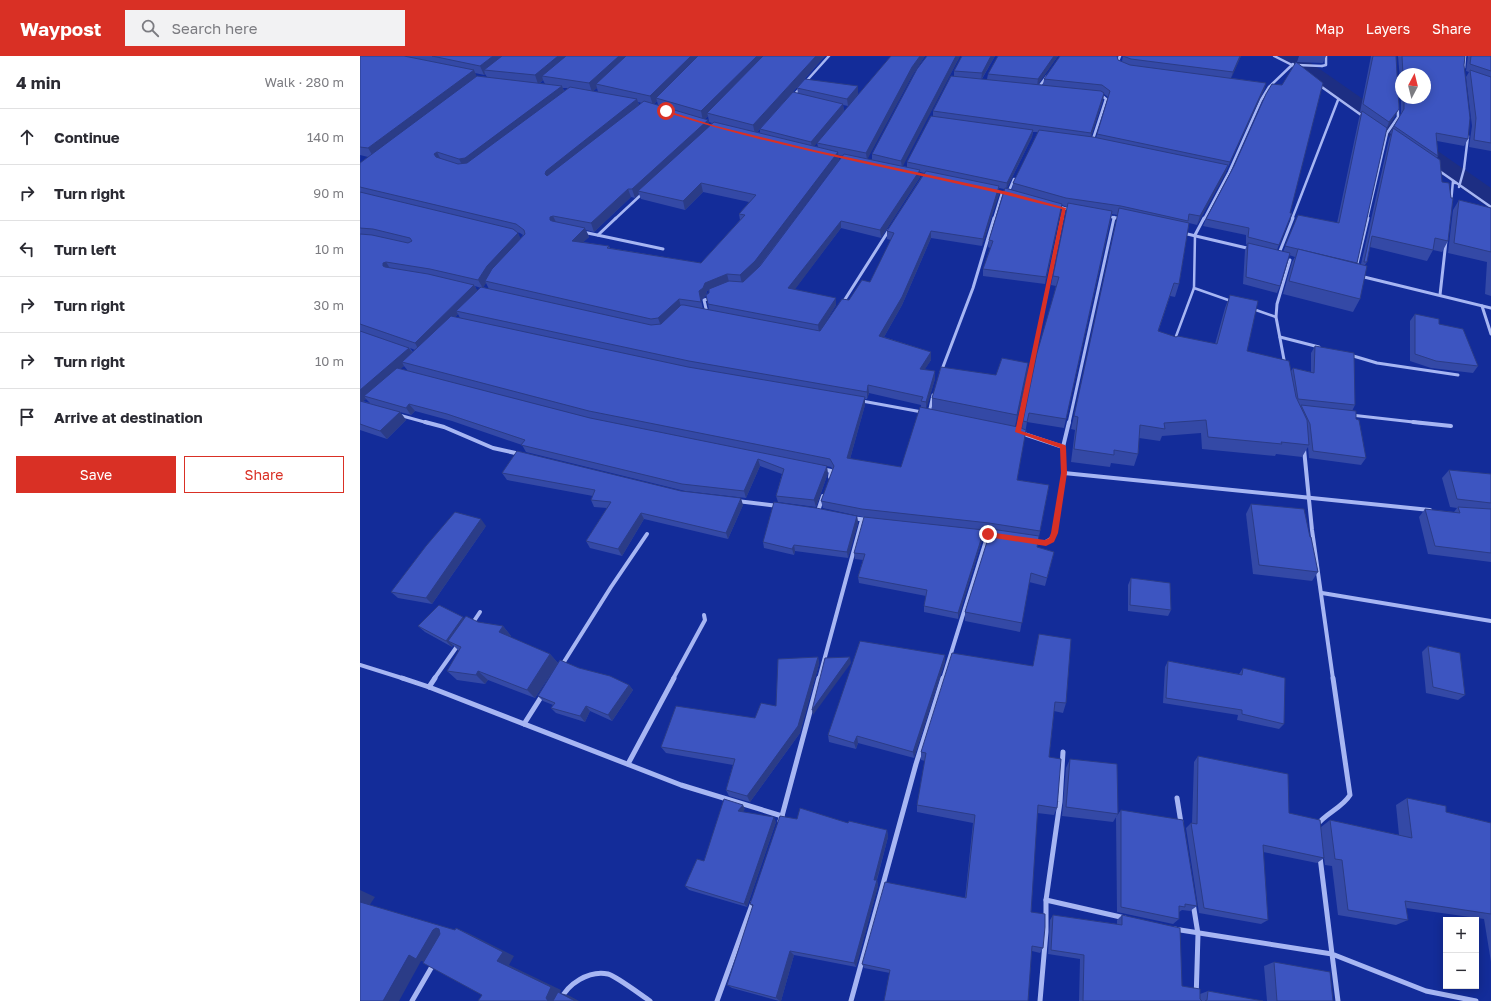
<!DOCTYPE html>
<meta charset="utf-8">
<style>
:root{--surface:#fff;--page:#f2f2f3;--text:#2b2b33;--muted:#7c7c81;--line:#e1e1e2;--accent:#d93025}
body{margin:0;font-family:"Golos Text",sans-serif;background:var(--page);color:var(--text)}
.controls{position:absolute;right:12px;bottom:12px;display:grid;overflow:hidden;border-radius:0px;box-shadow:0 2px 10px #0003}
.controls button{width:36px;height:36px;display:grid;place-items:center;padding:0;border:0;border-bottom:1px solid var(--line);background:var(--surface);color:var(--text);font:20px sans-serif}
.compass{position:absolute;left:1035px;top:12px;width:36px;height:36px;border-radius:50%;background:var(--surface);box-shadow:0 2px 10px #0003;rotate:7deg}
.stop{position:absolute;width:12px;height:12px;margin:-9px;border:3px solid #d93025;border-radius:50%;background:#fff}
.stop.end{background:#d93025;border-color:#fff;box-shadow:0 1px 4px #0008}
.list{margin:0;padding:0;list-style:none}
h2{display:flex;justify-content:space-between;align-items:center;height:52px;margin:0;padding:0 16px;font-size:17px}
h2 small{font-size:13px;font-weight:400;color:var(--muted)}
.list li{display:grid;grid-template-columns:26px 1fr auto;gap:12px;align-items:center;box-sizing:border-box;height:56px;padding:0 16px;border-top:1px solid var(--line)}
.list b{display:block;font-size:15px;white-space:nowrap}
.list em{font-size:13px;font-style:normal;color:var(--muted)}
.actions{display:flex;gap:8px;padding:12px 16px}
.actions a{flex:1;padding:9px 0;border:1px solid var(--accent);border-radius:0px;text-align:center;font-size:14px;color:var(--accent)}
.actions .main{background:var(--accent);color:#fff}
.icon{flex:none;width:22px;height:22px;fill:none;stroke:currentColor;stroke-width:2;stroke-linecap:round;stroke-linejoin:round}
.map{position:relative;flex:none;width:1131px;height:945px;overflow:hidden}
header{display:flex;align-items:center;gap:24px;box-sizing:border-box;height:56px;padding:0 20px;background:var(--accent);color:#fff}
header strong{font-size:19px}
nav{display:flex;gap:22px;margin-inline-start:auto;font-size:14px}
.search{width:280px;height:36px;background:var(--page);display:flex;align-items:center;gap:10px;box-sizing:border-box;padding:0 14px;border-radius:0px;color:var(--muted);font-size:15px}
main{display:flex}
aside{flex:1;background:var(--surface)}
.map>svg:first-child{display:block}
</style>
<header>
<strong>Waypost</strong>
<div class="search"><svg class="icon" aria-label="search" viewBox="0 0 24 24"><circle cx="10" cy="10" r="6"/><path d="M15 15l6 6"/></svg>Search here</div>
<nav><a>Map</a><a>Layers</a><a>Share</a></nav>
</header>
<main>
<aside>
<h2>4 min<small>Walk · 280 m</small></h2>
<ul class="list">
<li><svg class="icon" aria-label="ahead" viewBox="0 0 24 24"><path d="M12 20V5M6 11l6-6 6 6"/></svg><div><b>Continue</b></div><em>140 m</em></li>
<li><svg class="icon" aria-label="right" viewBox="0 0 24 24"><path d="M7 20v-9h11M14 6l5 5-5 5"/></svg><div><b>Turn right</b></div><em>90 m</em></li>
<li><svg class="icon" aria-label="left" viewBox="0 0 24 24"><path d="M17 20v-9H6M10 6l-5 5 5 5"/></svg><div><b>Turn left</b></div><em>10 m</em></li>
<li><svg class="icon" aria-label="right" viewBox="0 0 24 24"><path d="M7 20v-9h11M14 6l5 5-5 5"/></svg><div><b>Turn right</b></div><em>30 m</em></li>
<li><svg class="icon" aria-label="right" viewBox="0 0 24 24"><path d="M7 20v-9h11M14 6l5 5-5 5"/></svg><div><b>Turn right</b></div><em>10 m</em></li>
<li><svg class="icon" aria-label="arrive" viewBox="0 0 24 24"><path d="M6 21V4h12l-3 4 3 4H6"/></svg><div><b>Arrive at destination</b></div></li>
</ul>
<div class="actions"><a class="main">Save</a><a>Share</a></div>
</aside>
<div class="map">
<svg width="1131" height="945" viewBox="0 0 1131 945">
<rect width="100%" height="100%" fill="#132c99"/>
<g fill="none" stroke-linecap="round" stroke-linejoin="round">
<polygon fill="#1d2e83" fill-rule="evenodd" points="920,0 941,0 1131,132 1131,150 1123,148 922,4"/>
<g stroke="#a7b6f3" stroke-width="2.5">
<polyline points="835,179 834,232 871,245"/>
<polyline points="893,253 916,261"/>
<polyline points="815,283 834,232"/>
</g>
<g stroke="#a7b6f3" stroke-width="2.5">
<polyline points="914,0 938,12"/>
<polyline points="759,9 758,5 760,0"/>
<polyline points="962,10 966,9 966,0"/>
<polyline points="1104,12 1105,0"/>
<polyline points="959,29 1004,61"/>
<polyline points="678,32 687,20"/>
<polyline points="432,41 469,0"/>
<polyline points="732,86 746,43 740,38"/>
<polyline points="1104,113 1108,80"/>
<polyline points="1078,114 1131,151"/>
<polyline points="648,137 654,123"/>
<polyline points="1091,147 1093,125 1095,127"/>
<polyline points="696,150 711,154"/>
<polyline points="747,160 761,163"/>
<polyline points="255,163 284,136"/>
<polyline points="634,163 642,137"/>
<polyline points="702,163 704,153"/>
<polyline points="754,163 754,161"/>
<polyline points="844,163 869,116 901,44 909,31 933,8"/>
<polyline points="932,163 978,44"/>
<polyline points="1007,163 1027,77 1038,61 1037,22"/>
</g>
<g stroke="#a7b6f3" stroke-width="3">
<polyline points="756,162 762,163"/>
<polyline points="223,176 303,193"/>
<polyline points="823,177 891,193"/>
<polyline points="238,179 256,162"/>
<polyline points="835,179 844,162"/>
<polyline points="918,200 933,162"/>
<polyline points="996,212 1008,162"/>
<polyline points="1000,220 1131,252"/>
<polyline points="1080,239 1086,185"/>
<polyline points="482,248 529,174"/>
<polyline points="1122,250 1131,278"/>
<polyline points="347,257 344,244 348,243 348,240"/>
<polyline points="920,281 959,291"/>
<polyline points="990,299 1017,307 1098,319"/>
<polyline points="925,309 916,261 917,248 930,204"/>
<polyline points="581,316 613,232 634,162"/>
<polyline points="502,345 562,356"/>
<polyline points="569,357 573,339"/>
<polyline points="39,359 68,367"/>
<polyline points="991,359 1062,367"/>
<polyline points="660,367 702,162"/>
<polyline points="709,367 754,162"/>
</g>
<g stroke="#a7b6f3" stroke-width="4">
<polyline points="65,366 84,371 133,392 160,398"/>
<polyline points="1053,366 1091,370"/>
<polyline points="658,376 660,366"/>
<polyline points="661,377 703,391"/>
<polyline points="944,393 952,474 973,623"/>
<polyline points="462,413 471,415 470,421"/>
<polyline points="704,417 1070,454"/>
<polyline points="377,445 418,450"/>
<polyline points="458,455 463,440"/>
<polyline points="492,462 507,464"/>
<polyline points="619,477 634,479"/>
<path d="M674 486C684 487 690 487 695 477L704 417 703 391 709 366"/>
<polyline points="962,537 1131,565"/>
<polyline points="112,568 120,556"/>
<polyline points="0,609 45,623"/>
<polyline points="202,609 251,531 287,478"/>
<polyline points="74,623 98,589"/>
<polyline points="313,623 345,564 344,559"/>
<polyline points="459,623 502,464"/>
<polyline points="583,623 628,478"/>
</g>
<g stroke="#a7b6f3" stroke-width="5">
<polyline points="42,622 69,631 321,729 422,760 420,765"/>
<polyline points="69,631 75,622"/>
<polyline points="164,668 183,638"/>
<polyline points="268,708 314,622"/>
<polyline points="817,742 821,767"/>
<polyline points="422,760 459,622"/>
<path d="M957 769C966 757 982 752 990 739L973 622"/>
<polyline points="960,801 972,898 1066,935 1116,945"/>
<polyline points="686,844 700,746 703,696"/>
<polyline points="833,847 838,878 836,945"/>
<polyline points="814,873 972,898 978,945"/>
<polyline points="52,945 74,907"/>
<path d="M200 945C207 928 229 914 248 918 256 920 281 939 290 945"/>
<polyline points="357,945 393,846"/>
<polyline points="491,945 556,708 583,622"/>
<polyline points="680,945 686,876 686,844 765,862"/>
</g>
<g stroke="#a7b6f3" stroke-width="2.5">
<polyline points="937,9 962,10"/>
<polyline points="1099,131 1104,113"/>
</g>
</g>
<g fill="#3449a6" fill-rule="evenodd">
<path d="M0 0H465L424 46 438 37 437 32 498 30V38L488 50 483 49 484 55 454 90 458 91 457 87 531 0H565L553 18 507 103 512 104V98L600 0 542 110 547 111V106L573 60V55L594 20V15L602 0H635L622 23H627L628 18 638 0H698L678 28 683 29 684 23 758 4 762 5 763 0H881L871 22 906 27 904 34 867 113 865 118 837 169 829 167 819 228 815 241 810 240 798 276 816 281 855 288 865 252 870 239 887 295 931 315 933 312 951 316V297L955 290 995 349 992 355 996 363 1006 402 1001 409 949 402 948 391 942 401 916 398 915 400 842 393 841 377 802 380 800 385 779 382 778 398 774 410 751 407 750 411 711 406 715 374 711 373 758 159 752 158 704 372 667 366 657 424 689 429 677 491 694 496 685 530 669 526 660 576 605 565V556L631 475 503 461 463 452 461 445 473 414 471 411 233 363 48 315 44 310 40 313 230 362 468 417 456 451 418 446 416 440 422 418 400 410 386 442 325 435 166 396 162 389 92 365 55 355 51 359 40 356 46 364 27 383 0 374V107L8 101 0 99ZM115 17 124 19 125 18 127 21 116 20ZM183 24 185 28 180 27ZM203 32H208L204 35ZM237 32 238 36 233 35ZM744 38 748 41 736 82 731 81 743 44ZM297 45 298 49 294 48ZM278 46 282 47 279 49ZM348 60 349 66 352 67 349 70 348 64 345 63ZM400 73V77L397 76ZM673 76H678L653 127 652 134 647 132 672 81ZM478 99 483 100 398 211 479 104ZM560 116 564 117 527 175V183L531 184 510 226 489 244 460 275 476 249 434 234 481 172 521 182 560 121ZM639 132 644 133 629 184 628 191 630 192 623 213V220L685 228 702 149 707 151 691 229 696 230 663 365 662 373 655 371 667 320 668 307 572 342V353L566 352 575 323V315L564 314 571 304V296L524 281 542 249 571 182 622 190 639 138ZM343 136 389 146 379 158 380 164 341 207 250 192 249 190 223 186 229 181 226 174 234 176 271 141 275 142 279 138 281 143 325 154ZM156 176 160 177 163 179 160 183 158 177ZM126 227 129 233 123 231ZM115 230 121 232 117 235ZM349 234V237L346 239 347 235ZM346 239 348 248 349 254 343 253 341 244 345 241ZM98 258 100 262 95 261ZM50 292 55 294 53 296ZM509 337 561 349V351L541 411 490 403 505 349V343H507ZM6 343 10 347 3 345Z"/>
<polygon points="939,0 966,0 963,7 937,6"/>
<path d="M1011 0H1036L1035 60 1027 72 997 207 1001 208 1029 83 1031 78 1030 77 1034 70 1041 59V36L1038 0H1105L1104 9 1108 83 1104 90 1077 85 1078 100 1077 102 1082 126 1088 185 1082 196 1073 194 1067 205 1010 191 1007 206 1005 209 1000 243 993 256 923 238 932 206 935 201 929 199 920 230 917 237 883 228 885 194 887 189 886 188V179L843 170 846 163 874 110 930 157H932L917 194 923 196 938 159 977 167 999 62 1001 57 1000 56ZM1041 18H1065V42H1041Z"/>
<polygon points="1108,0 1131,0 1131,95 1109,91 1112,70 1106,21 1109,16 1106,15"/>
<polygon points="1099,144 1131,152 1131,240 1125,238 1127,206 1088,197 1093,154"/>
<polygon points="1055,258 1118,310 1113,317 1071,312 1050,305 1050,265"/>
<polygon points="1089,414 1131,418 1131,506 1068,498 1059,461 1065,453 1094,456 1097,452 1090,451 1082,422"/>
<polygon points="142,417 321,435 383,449 368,483 284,463 262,500 230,492 226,485 247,452 234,451 231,444 233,440 147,424"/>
<polygon points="891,448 950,481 958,516 952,525 893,518 886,458"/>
<polygon points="497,460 498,467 488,502 435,495 434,499 404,492 403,486"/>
<polygon points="126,470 72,548 38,542 31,536"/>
<polygon points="624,474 623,481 598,563 564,556 564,550 566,540 499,527 498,521 503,504 495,503 494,497"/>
<polygon points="771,522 811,554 808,560 768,555 768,529"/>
<polygon points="104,562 118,566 143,570 151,580 150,581 190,598 198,607 175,642 128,624 125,628 97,624 87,615 99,595 93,589 92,591 65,576 58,570"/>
<polygon points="679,578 706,647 703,657 694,655 689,701 697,752 694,759 677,757 671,856 683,892 680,897 672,895 530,917 504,912 502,908 605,842 613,767 557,756 557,749 565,705 561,704 561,696 673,610"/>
<polygon points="1068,590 1105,639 1098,644 1066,637 1062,596"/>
<polygon points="458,601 459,608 440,677 390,746 369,740 366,734 373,709 306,697 301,691 395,662 416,650"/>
<polygon points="808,605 879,618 883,612 924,668 919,673 877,664 878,659 803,647 805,611"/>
<polygon points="585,606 554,702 498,687 496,693 469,686 468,679"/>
<polygon points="219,612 269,629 273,634 252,665 230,655 225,666 196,657 191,652 193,649 183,645 178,640"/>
<polygon points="838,700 929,757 961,771 970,764 1039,779 1036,749 1047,742 1086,756 1131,767 1131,906 1124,863 1046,852 1048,864 1036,869 978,859 972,810 965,809 964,802 957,807 903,796 908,864 901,868 839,857 826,772 831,767 832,767 834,706"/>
<polygon points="710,703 758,758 753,766 702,760 706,712"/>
<polygon points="385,753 383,756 416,766 387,851 329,834 325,830"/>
<polygon points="761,754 837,850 830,855 822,854 819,856 819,863 813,868 757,856 756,761"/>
<polygon points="437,763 488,767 527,774 528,781 517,824 518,830 496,911 434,899 421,945 419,945 372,932 367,929 393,851 390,848"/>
<polygon points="693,859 757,868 757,864 762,859 822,930 840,942 840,938 848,935 903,945 719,945 720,903 688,898 690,864"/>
<polygon points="914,906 973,945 907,945 904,910"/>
</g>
<g fill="#2b3c87">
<polygon points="133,0 150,0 124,14 125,18 124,19 120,10"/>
<polygon points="198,0 213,0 182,20 183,24 178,28 175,19"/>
<polygon points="259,0 271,0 236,28 237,32 232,36 229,27"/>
<polygon points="331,0 343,0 296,42 297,45 293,49 290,40"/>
<polygon points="397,0 408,0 347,57 348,60 343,65 341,55"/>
<polygon points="456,0 465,0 395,78 393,69"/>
<polygon points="560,0 565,0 553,18 507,104 506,97 552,11"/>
<polygon points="596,0 600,0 542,112 541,105"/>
<polygon points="631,0 635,0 621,24 622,17"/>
<polygon points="694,0 698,0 677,30 678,23"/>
<polygon points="880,0 881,0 871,23 873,16"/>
<polygon points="114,14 118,23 14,102 8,92"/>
<polygon points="906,27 904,34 867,113 870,106"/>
<polygon points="202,30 205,38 103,111 99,103"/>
<polygon points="498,30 498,38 488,50 487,43"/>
<polygon points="744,37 743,44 730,84 731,77"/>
<polygon points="277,43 280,52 188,127 185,118 186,115"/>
<polygon points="483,48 484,55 452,93 451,86"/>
<polygon points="1039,53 1035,60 1026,74 1029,66"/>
<polygon points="348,64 350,72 278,135 279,138 275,142 272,133"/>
<polygon points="673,74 672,81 646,134 647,127"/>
<polygon points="77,96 81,104 78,107 74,98"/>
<polygon points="478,96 479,104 397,213 382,228 380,219"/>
<polygon points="868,109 865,118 837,169 840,160"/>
<polygon points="560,114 560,121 521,182 520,174"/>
<polygon points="341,127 343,136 325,154 323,145"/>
<polygon points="639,130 639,138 622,190 623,183"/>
<polygon points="268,133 271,141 234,176 231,167"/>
<polygon points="702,148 701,155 685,228 686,221"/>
<polygon points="193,160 197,168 190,164 190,161"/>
<polygon points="481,165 481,172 430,240 428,232"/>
<polygon points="225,172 229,181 216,193 212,185"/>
<polygon points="571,175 571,182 542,249 520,288 519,280"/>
<polygon points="158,177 162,185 125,225 126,227 123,232 118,224 127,210"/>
<polygon points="26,206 31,214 28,215 23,210 23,207"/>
<polygon points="367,218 369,226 347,235 345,241 341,244 343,254 339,235 345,227"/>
<polygon points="114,229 119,237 96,255 98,258 60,296 55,287"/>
<polygon points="476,242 476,249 459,277 458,269"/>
<polygon points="319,243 321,251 301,270 298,262"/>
<polygon points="49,292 55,300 42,306 44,310 8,341 4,340 6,343 0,348 0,334"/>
<polygon points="571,296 571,304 560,321 560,313"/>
<polygon points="668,307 667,320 655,372 657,359"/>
<polygon points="575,315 575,323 566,354 566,346"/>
<polygon points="508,329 509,337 507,343 507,336"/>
<polygon points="505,341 505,349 488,410 487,402"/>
<polygon points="49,348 55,355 51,359 46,352"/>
<polygon points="40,356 46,364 27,383 20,375"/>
<polygon points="398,403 400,410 386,442 384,435"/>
<polygon points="467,410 468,417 456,451 454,444"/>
<polygon points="381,442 383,449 368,483 366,477"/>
<polygon points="281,457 284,463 262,500 258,493"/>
<polygon points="497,460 498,467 488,502 487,496"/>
<polygon points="121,463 126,470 72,548 66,542"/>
<polygon points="624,474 623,481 598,563 598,557"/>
<polygon points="434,489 435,495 434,499 432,493"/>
<polygon points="103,561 108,567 88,585 93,589 92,591 86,585"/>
<polygon points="143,570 151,580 148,586 139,576"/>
<polygon points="190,598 198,607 175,642 167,634"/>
<polygon points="585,599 585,606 554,702 553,696"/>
<polygon points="458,601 459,608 440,677 390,746 387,740"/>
<polygon points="490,601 491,607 453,659 452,654"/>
<polygon points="118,615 128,624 125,628 116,619"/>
<polygon points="269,629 273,634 252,665 248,659"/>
<polygon points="226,650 230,655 225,666 220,660"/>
<polygon points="497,680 498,687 496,693 494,687"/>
<polygon points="383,749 385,753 381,759 378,755"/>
<polygon points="414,761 416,766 387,851 384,848"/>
<polygon points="527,774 528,781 515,830 514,824"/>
<polygon points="517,824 518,830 496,911 494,907"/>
<polygon points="0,834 15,841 9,850 0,846"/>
<polygon points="76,872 89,877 69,907 61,905 39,945 23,945 49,899 73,874"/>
<polygon points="96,872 108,877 154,900 149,909 201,934 200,937 208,939 219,945 188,945"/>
<polygon points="430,895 434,899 421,945 420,945 416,942"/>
</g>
<g fill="#3d55c1" stroke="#2b3c87">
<polygon points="0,0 44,0 114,14 8,92 0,91"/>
<polygon points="72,0 133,0 120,10"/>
<polygon points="142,0 198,0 175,19 124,14"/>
<polygon points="206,0 259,0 229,27 182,20"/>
<polygon points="266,0 331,0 290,40 236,28"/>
<polygon points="338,0 397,0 341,55 296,42"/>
<polygon points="403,0 456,0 393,69 347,57"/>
<polygon points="531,0 560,0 552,11 506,97 457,87"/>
<polygon points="567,0 596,0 541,105 512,98 557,13"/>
<polygon points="602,0 631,0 622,17 594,15"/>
<polygon points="638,0 694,0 678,23 628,18"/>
<polygon points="700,0 757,0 758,4 770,9 906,27 870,106 737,78 750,35 742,29 684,23"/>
<polygon points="763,0 880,0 873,16 771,3"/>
<polygon points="1013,0 1036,0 1039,53 1029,66 1003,48"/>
<polygon points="1042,0 1105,0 1104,9 1110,62 1108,83 1076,77 1078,100 1034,70 1044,53 1044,42 1065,42 1065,18 1043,18"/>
<polygon points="1111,0 1131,0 1131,15 1110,8"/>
<polygon points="936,6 963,27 930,157 932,157 919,189 888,181 889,172 846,163 874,110 906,38 912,28 922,29"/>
<polygon points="1110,14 1131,21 1131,87 1114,84 1116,62"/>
<polygon points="117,20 202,30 105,102 99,103 77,96 74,98 76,101 98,108 107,107 210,31 277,43 186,115 185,118 187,120 284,45 348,64 272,133 268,133 231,167 193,160 190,161 190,164 192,165 225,172 212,185 249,190 247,192 341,207 385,159 379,158 396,139 341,127 323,145 278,135 354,66 478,96 395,205 380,219 367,218 345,227 343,232 339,235 341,246 319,243 298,262 291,263 125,225 132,213 165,178 164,174 156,168 0,131 0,107"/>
<polygon points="591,20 741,35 744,37 731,77 573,55"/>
<polygon points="445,23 498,30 487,43 437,32"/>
<polygon points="433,36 483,48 451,86 400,73"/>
<polygon points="1002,55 1027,72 997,207 925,190 938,159 979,167"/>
<polygon points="571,60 673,74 647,127 547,106"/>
<polygon points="1033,72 1080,104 1082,126 1089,127 1091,142 1093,142 1088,185 1075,182 1073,194 1012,180 1007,206 1004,206"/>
<polygon points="679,74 733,81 868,109 840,160 829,158 828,165 761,150 706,142 653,127"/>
<polygon points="484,98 560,114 520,174 481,165 428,232 476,242 458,269 348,248 346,239 349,237 349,233 369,225 383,226 400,210"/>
<polygon points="566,115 639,130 623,183 571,175 542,241 519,280 571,296 560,313 575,315 566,346 561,345 563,341 508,329 507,336 329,305 96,255 121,231 291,269 301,268 321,249 324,249 460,275 482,243 489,244 502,224 510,226 534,177 527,175"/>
<polygon points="645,132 702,148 686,221 623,213 633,185 629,184"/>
<polygon points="0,136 153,173 158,177 127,210 118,224 70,213 26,206 23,207 23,210 25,211 68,218 114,229 55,287 0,268 0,178 12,179 48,187 52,185 50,182 13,173 0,172"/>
<polygon points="1099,144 1131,152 1131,196 1094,187"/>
<polygon points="708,147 752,155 706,363 669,357 667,366 663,365 677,297 699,221 693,220"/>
<polygon points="759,152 829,167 819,228 814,227 798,275 816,281 818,280 857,288 870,239 898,245 887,295 929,305 936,341 947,364 949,389 921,386 922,388 848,381 846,364 804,367 805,373 780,369 778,398 754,394 754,399 714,393 718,361 714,360"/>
<polygon points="888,187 930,197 920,230 886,221"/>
<polygon points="938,193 1007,210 1000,243 929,225"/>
<polygon points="1055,258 1079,263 1079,268 1103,273 1118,310 1076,305 1055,298"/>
<polygon points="91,260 328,311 505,341 487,402 541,411 560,351 658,371 666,374 657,424 689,429 680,475 629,467 502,453 461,445 474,410 470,403 229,355 42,306"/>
<polygon points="0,275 49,292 0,334"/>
<polygon points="955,290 994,297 995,349 938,343 933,312 954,317"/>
<polygon points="642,302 668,307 657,359 572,342 581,311 636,319"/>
<polygon points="37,312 230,362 467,410 454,444 416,440 424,413 398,403 384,435 322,428 161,389 165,384 87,358 49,348 46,352 4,340"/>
<polygon points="0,345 40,356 20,375 0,368"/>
<polygon points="941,349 996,355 996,363 999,364 1006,402 953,395 950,368"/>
<polygon points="157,395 321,435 381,442 366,477 281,457 258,493 226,485 251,446 231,444 235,434 142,417"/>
<polygon points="1089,414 1131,418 1131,447 1097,443"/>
<polygon points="414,446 456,452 497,460 487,496 434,489 432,493 403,486"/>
<polygon points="891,448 944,453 950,481 951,481 958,516 899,509"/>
<polygon points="1098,451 1131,453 1131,497 1075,490 1065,453 1100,457"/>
<polygon points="95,456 121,463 66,542 31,536 66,490"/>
<polygon points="504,461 624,474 598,557 564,550 567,534 498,521 505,498 494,497"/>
<polygon points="631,473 679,480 677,491 694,496 687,522 671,517 662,567 605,556"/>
<polygon points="771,522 810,527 811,554 770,549"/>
<polygon points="79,549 103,561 86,585 58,570"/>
<polygon points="106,560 118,566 143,570 139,576 190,598 167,634 118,615 116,619 87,615 101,591 88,585"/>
<polygon points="679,578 711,583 706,647 695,646 689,701 701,703 697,752 678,749 671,856 685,858 685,871 683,892 672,890 668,945 524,945 530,914 502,908 525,826 606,842 615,759 557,749 566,697 561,696 592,597 673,610"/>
<polygon points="500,585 585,599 553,696 497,680 494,687 468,679"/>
<polygon points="1068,590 1100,597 1105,639 1073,631"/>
<polygon points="458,601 438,670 387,740 366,734 375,703 301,691 316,650 395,662 401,647 416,650 418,603"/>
<polygon points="490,601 452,654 465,602"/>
<polygon points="200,604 219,612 250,620 269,629 248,659 226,650 220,660 191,652 195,647 178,640"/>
<polygon points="808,605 882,619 883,612 925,622 924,668 882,658 882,654 806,642"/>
<polygon points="838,700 928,718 929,757 960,764 964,802 903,789 908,864 844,852 831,767 837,768"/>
<polygon points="710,703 757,708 758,758 706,751"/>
<polygon points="1047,742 1086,750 1086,756 1131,767 1131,858 1045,845 1048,864 988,854 982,804 975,803 970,764 1052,782"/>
<polygon points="364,743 383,749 378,755 414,761 384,848 325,830 337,803 344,805"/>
<polygon points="440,752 488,767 489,765 527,774 514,824 517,824 494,907 430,895 416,942 367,929 393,849 390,848 420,760 437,763"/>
<polygon points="761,754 823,764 837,850 825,848 825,851 819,850 819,863 761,851"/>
<polygon points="0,846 95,874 96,872 143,896 137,905 191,931 186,942 188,945 118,945 122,939 63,907 80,878 79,873 76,872 73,874 56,903 49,899 23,945 0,945"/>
<polygon points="693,859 762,869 762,859 820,872 822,930 840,933 840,943 842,945 723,945 724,899 691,894"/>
<polygon points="914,906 970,916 973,945 917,945"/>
<polygon points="848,935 903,945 845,945 847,944"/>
<polygon points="198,936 215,945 193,945"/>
</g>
<path fill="#d93025" d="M305 54 356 70 454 94 648 136 706 152 661 375 705 389 706 391 707 417 698 477 694 486 686 490 628 481 624 478 628 476 685 484 689 482 691 477 701 417 700 392 655 376 702 153C570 118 435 98 305 56Z"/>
</svg>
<div class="controls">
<button>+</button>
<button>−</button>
</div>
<svg class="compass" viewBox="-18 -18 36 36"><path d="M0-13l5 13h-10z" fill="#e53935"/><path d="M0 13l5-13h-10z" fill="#7c7c81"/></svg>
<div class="stop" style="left:306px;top:55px"></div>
<div class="stop end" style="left:628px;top:478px"></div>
</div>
</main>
